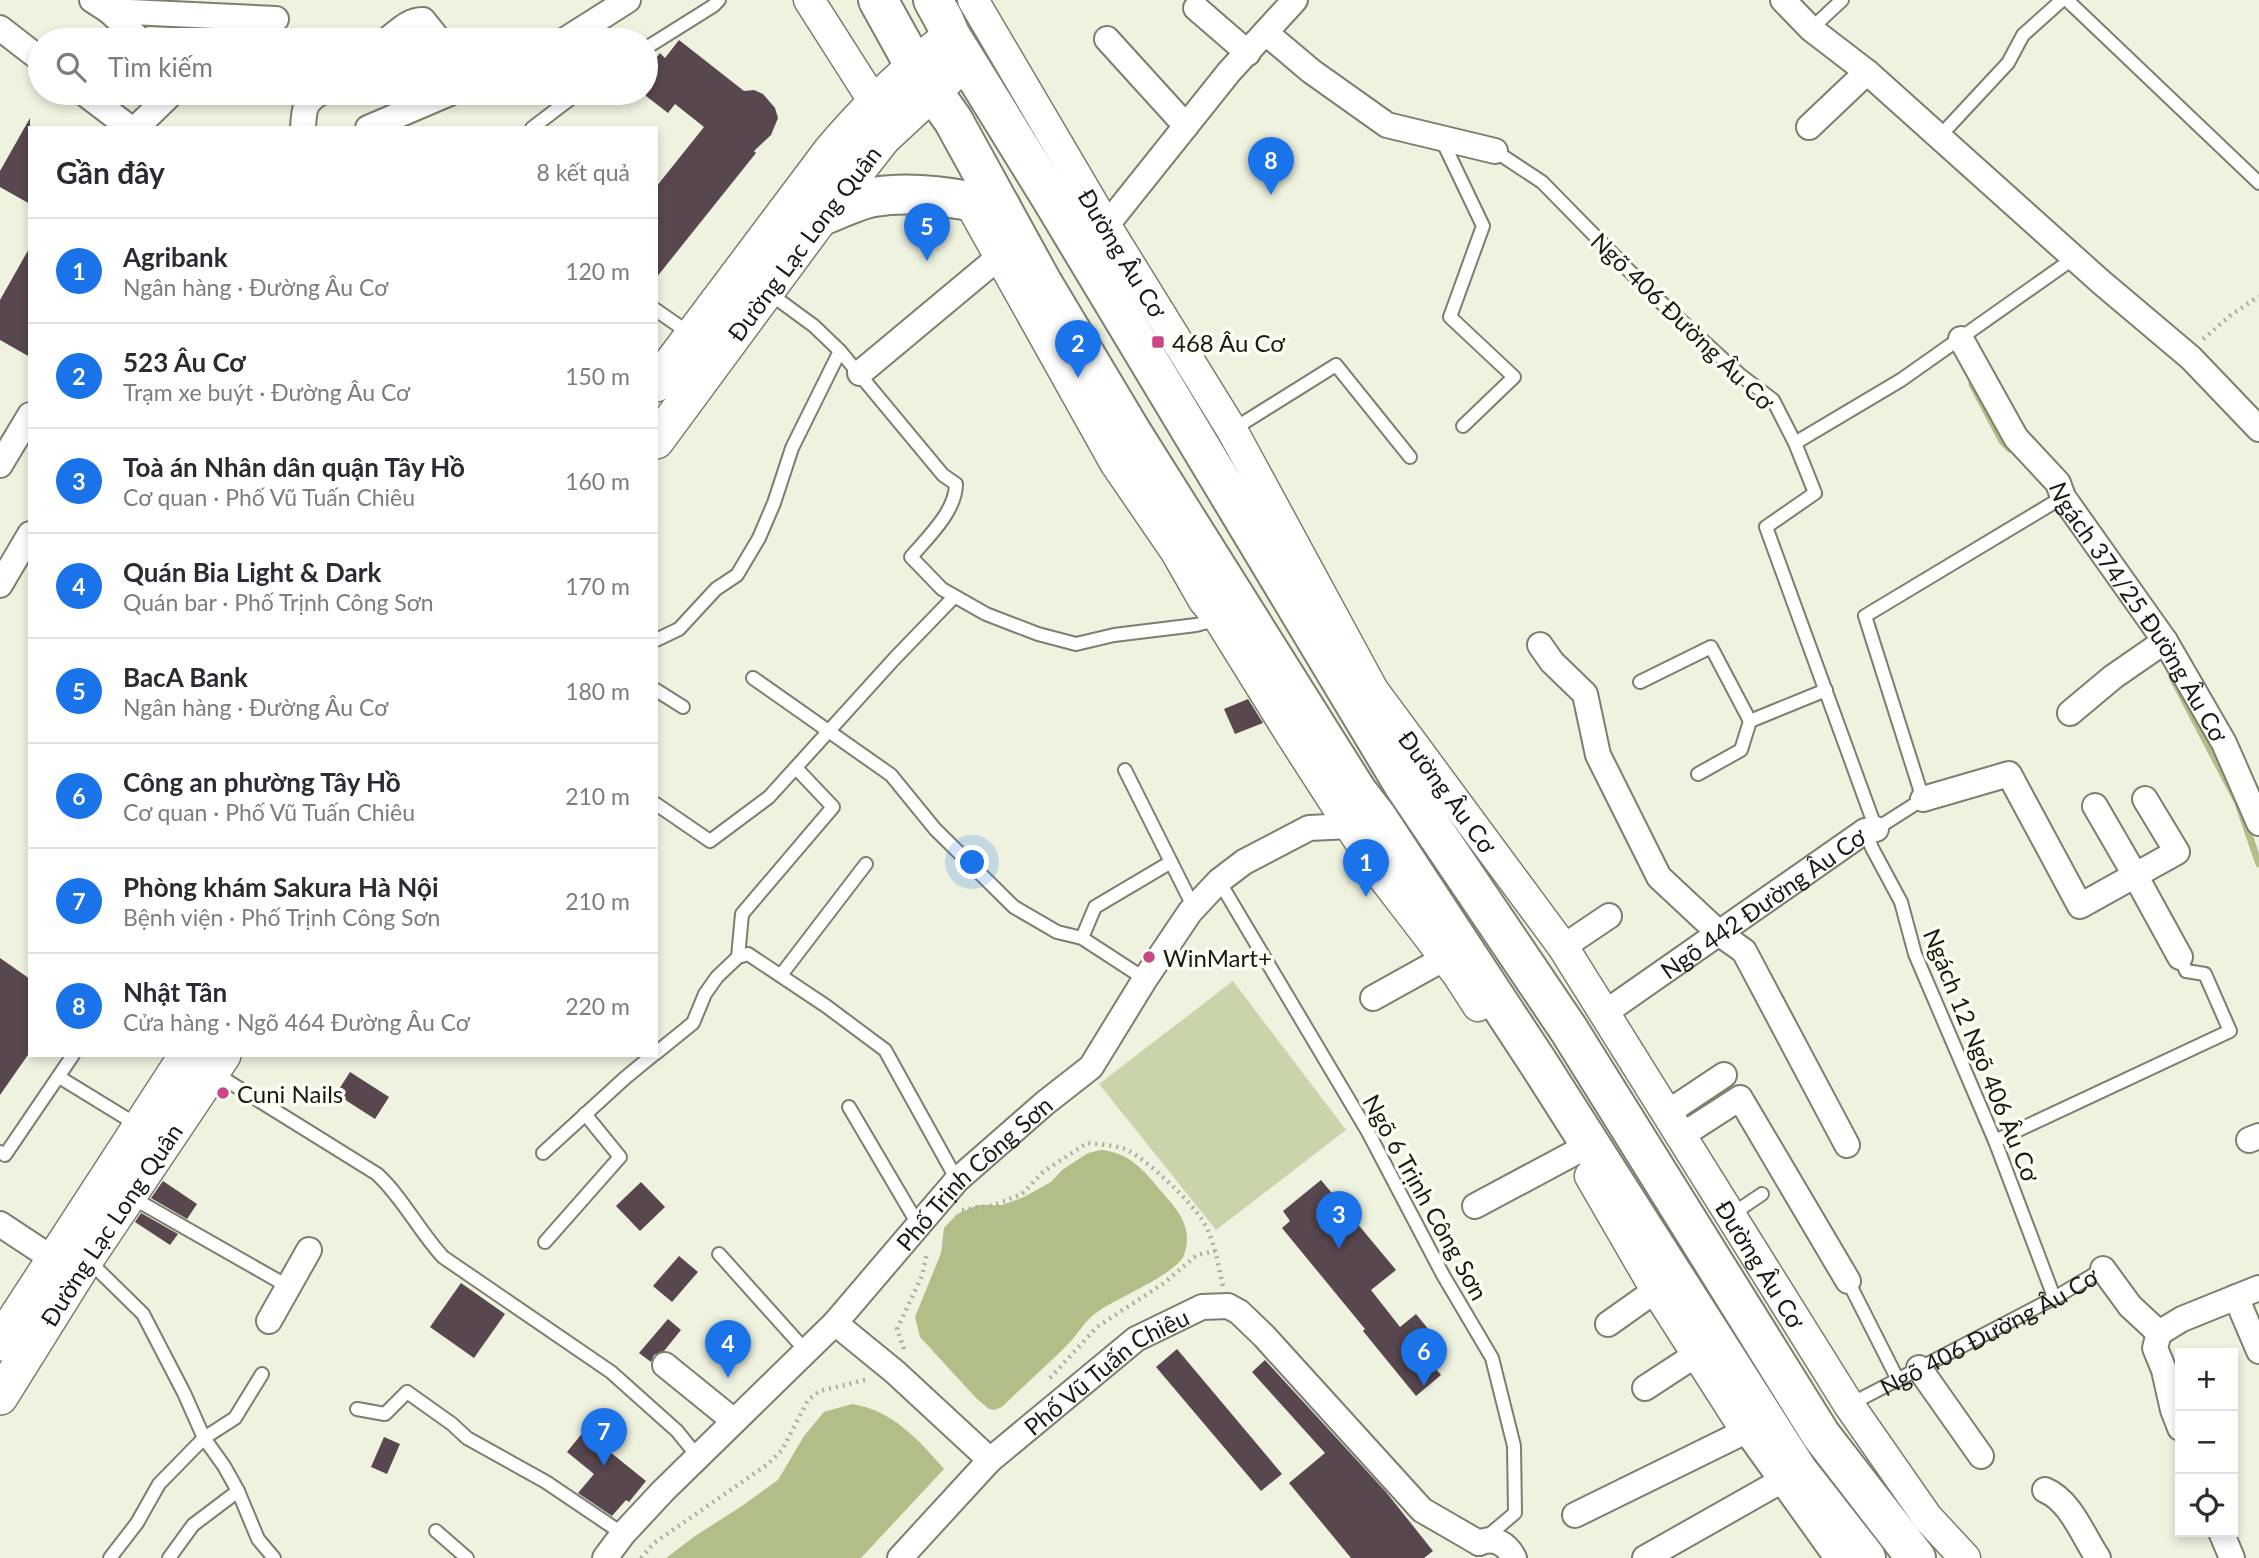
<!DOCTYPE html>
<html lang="vi">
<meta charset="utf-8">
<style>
:root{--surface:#fff;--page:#f2f2f3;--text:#2b2b33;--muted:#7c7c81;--line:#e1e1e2;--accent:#1a73e8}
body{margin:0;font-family:Lato,sans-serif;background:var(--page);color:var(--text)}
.controls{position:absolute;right:21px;bottom:21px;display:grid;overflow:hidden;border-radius:0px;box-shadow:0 4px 10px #0003}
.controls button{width:63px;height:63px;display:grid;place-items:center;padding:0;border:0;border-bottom:2px solid var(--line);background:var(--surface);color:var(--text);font:35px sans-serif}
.you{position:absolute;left:973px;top:863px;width:24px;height:24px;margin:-18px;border:5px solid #fff;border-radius:50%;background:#1a73e8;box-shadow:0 0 0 10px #1a73e833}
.badge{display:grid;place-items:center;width:46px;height:46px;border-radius:50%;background:var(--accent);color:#fff;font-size:23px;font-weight:700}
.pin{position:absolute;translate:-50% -58px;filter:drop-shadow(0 2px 4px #0008)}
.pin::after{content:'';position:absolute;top:37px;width:24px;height:21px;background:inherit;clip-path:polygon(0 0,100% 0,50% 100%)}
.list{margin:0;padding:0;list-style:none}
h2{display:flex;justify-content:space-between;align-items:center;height:91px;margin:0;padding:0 28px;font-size:30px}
h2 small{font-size:23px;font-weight:400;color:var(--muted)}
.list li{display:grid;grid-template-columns:46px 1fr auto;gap:21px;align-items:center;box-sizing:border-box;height:105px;padding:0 28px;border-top:2px solid var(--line)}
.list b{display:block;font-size:26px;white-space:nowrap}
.list p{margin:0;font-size:23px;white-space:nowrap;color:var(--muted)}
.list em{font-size:23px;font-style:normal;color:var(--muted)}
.icon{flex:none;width:38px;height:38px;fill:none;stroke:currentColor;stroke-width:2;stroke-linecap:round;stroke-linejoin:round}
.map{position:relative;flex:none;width:2259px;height:1558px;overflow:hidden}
.search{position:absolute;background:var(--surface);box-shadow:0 4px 10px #0003;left:28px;top:28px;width:630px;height:77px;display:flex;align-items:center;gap:18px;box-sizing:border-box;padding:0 24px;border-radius:38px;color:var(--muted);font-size:26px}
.panel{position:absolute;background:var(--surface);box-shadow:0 4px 10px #0003;left:28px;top:126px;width:630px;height:931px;border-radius:0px}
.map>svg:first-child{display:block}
</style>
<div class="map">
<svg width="2259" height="1558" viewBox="0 0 2259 1558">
<rect width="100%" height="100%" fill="#eef2df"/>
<polygon fill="#cad4ab" points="1233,981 1346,1130 1216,1230 1099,1084"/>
<g fill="#b2be87">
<path d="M1101 1150C1128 1152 1143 1169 1160 1190 1177 1209 1194 1227 1184 1255 1177 1274 1114 1299 1096 1313 1086 1320 1079 1332 1071 1341 1049 1364 1024 1385 1002 1407L994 1410 989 1409 976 1398 920 1337 915 1317 941 1253 944 1228 957 1214 978 1205H1002L1024 1197 1051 1182 1062 1170 1088 1153Z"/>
<path d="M852 1404C892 1410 919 1440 944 1469L861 1558H666L695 1536 742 1506 778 1480 804 1436 824 1412Z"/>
</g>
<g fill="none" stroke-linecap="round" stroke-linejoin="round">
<g stroke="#b2be87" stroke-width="7">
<polyline points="1972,384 2002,441 2010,449"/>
<polyline points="2172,677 2238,803 2259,864"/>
</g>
</g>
<g fill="#58474e">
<polygon points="679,40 744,91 754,90 763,94 775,108 778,118 771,135 754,151 756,153 656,278 656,187 704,127 675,104 668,113 646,96 646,71 660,53 665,58"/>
<polygon points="30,118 30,204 0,187 0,171"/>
<polygon points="30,247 30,357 0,340 0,300"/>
<polygon points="1248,699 1263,723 1235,734 1224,709"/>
<polygon points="0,958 30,979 30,1052 0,1095"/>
<polygon points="350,1072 389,1097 375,1119 336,1094"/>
<polygon points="1321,1180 1396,1270 1371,1290 1400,1327 1416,1314 1442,1346 1427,1358 1441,1375 1416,1396 1363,1331 1365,1329 1282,1228 1290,1221 1283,1211"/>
<polygon points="163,1181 197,1204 187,1219 151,1198"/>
<polygon points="641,1182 665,1207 640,1231 616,1206"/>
<polygon points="141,1213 178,1234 170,1245 135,1222"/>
<polygon points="679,1256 698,1272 672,1302 653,1286"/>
<polygon points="461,1283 505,1314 474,1358 430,1327"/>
<polygon points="668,1319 681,1330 664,1351 654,1355 651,1362 639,1353"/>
<polygon points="1177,1349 1282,1474 1261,1491 1156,1367"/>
<polygon points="1265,1360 1386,1492 1433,1551 1424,1558 1351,1558 1289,1483 1325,1453 1252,1372"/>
<polygon points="584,1431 646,1481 629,1502 626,1500 612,1516 578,1493 594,1474 567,1452"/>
<polygon points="384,1437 400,1444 387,1474 371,1467"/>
</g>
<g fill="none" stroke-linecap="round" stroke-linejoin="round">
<g stroke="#7b7f6e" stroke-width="16">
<g id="service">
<polyline points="2067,0 2259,183"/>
<polyline points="1811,29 1842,0"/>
<polyline points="646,48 713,6 719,0"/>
<polyline points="532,128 578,93"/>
<polyline points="1940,136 2008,63 2023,35 2062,0"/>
<polyline points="1441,138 1483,226 1450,317 1514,377 1463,426"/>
<polyline points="1495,151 1542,182 1652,294 1739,374 1773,400 1795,443 1815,493 1766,527 1876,829 1923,799 1865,616 2063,497"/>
<path d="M769 293 814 326 840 351 943 475 956 484C956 511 928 537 911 557L942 589 986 614 1038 634 1076 644 1114 635 1196 625 1219 619"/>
<polyline points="656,310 692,335"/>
<polyline points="1232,430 1336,365 1410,457"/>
<polyline points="1795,443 1901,380 2074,258"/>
<polyline points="656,640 679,629 716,589 737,575 759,538 774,503 792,448 840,351"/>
<polyline points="753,678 891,775 935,829 1014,907 1057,932 1082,938 1145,979"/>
<polyline points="1640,682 1711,647 1750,721 1826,690"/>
<polyline points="656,690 683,707"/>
<polyline points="1125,770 1194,908"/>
<polyline points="1698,774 1741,750 1750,721"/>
<polyline points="656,804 710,841 769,797 895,658 954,597"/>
<polyline points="1865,831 1872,848 1901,902 1915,954 1995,1141 2054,1297"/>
<polyline points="1219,881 1368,1132 1443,1275 1492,1358 1514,1446 1515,1513 1483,1540"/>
<polyline points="1082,938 1095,907 1171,862"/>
<polyline points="738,957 742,914 833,807 796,768"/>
<polyline points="781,975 866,864"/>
<polyline points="656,1053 693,1023 705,994 717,977 738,957 748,954 826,1006 885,1050 957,1180"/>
<path d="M213 1072 377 1174C403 1198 419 1231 443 1257L611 1372 677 1431 698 1457"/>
<polyline points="59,1077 139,1126"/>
<polyline points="849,1107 919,1226"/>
<polyline points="1995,1141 2230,1031 2205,974 2186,971 2180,957"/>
<polyline points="0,1152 5,1155 73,1055"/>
<polyline points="543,1153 625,1078 653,1055"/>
<polyline points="131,1197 289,1287"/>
<polyline points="1731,1215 1762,1194"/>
<polyline points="545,1242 620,1157 585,1114"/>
<polyline points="719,1254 806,1351"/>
<polyline points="89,1261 143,1314 184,1393 204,1438 224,1466 238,1491 258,1539 274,1558"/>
<polyline points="1848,1281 1898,1380"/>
<path id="s1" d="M1849 1405 2056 1297 2103 1269"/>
<polyline points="357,1409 385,1414 407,1392 452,1424 467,1438 546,1482 623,1534"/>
<polyline points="436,1531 467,1558"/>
<polyline points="110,1558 137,1523 159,1484 204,1438 235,1418 262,1374"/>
<polyline points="169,1558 193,1525 238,1491"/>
</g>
</g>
<g stroke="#7b7f6e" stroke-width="28">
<g id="minor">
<polyline points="92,0 109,11 140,40"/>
<polyline points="1783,0 1811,29 1867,72 2101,282 2191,358 2259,429"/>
<polyline points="1196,8 1248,53"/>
<polyline points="109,11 276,19 245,40"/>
<polyline points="0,28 40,59"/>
<polyline points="1266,33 1311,71 1387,125 1495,151"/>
<polyline points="1107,39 1186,126"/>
<path d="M387 40C398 32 408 20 423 20L439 40"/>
<polyline points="565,40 628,0"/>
<polyline points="84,93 130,128"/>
<polyline points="1809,127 1867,72"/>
<polyline points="136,128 172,93"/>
<path d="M303 128C304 110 304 102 320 93"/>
<polyline points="368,128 450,93"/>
<polyline points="1092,234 1106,226 1229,72 1295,0"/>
<path id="s2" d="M1961 339 2016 438 2058 483 2063 497 2165 641 2224 743 2259 823"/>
<polyline points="860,373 999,257"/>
<polyline points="0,465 30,415"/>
<polyline points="0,585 30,534"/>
<polyline points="1540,645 1552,662 1585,694 1598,755 1659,877 1720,934 1744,951 1847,1145"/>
<polyline points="2070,713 2113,677 2165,641"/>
<polyline points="1923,799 2009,774 2080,906 2177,852 2145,799"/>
<polyline points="2095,806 2135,875 2180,957"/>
<polyline points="1563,947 1609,916"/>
<polyline points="1373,998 1445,958"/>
<path id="s3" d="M1606 1012 1865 831 1876 829"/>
<polyline points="1667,1113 1724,1075"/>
<polyline points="1681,1136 1740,1098 1848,1281"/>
<polyline points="2249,1140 2259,1136"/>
<polyline points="1475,1206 1576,1152"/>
<polyline points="0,1224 53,1259"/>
<polyline points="2103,1269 2130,1306 2159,1333 2182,1319 2259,1288"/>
<polyline points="2236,1297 2259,1351"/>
<polyline points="269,1321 309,1250"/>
<polyline points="835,1323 895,1372 990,1460"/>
<polyline points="1608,1324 1656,1290"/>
<polyline points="2159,1333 2155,1348 2164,1370 2173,1410 2180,1428"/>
<polyline points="665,1365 734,1421"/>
<polyline points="1919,1368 1981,1456"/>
<polyline points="1645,1388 1697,1354"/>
<path d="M2045 1490C2071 1501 2083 1536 2098 1558"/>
<polyline points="1575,1515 1746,1431 1837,1558"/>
<polyline points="2221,1532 2232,1558"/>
<path d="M1479 1543C1494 1536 1507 1544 1514 1558"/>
<path id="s4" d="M605 1558 623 1534 663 1491 835 1323 957 1180 1045 1103 1091 1067 1145 979 1190 912 1219 881 1244 862 1309 828 1351 826"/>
<path id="s5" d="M900 1558 990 1460 1136 1339 1202 1307 1228 1306 1239 1312 1264 1336 1422 1510 1479 1543"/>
<polyline points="1645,1558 1795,1473"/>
</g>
</g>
<g stroke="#7b7f6e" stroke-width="33">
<g id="tertiary">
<polyline points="809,0 874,102"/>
<path id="s6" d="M973 0 1106 226 1232 430 1373 690 1563 947 1849 1405 1927 1517 1965 1558"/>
<polyline points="968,200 1115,463 1176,552 1204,601 1219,619 1291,735 1382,876 1458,975 1478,1006"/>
<polyline points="1590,1176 1656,1290 1746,1431"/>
</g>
</g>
<g stroke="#7b7f6e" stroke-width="38">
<g id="secondary">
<path d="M656 384 831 151C867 108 906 71 951 36"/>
<path id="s7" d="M656 441 822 216 883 138 966 61"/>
<polyline points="0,1343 187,1055"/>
<path id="s8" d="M0 1397 86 1259 223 1055"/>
</g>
</g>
<g stroke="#7b7f6e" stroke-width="42">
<g id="primary">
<polyline points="878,0 914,65 953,120 1042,282 1131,431 1357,791 1377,817 1539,1064 1798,1471 1866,1558"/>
<polyline points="933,0 944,20 951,36 1051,198 1403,784 1569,1030 1821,1435 1916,1558"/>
<path d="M822 216C838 210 856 200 874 197 916 190 960 199 1001 207"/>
</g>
</g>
<g stroke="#aaad9e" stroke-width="4.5" stroke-dasharray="2 5" stroke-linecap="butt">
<polyline points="2203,339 2231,315 2259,296"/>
<path d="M962 1210 994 1205 1022 1194 1043 1172 1087 1143C1099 1144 1113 1145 1125 1149 1146 1158 1193 1203 1204 1223 1215 1242 1218 1265 1223 1286"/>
<polyline points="904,1349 897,1329 922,1276 927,1253"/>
<polyline points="1050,1378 1097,1327 1164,1283 1197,1255 1215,1251"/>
<polyline points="641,1558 654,1543 768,1464 782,1450 808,1400 820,1391 869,1379"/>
</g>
<use href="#service" stroke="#fff" stroke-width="12"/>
<use href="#minor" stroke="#fff" stroke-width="24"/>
<use href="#tertiary" stroke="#fff" stroke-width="30"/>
<use href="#secondary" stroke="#fff" stroke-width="35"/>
<use href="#primary" stroke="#fff" stroke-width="38"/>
</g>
<g fill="#cb478a" stroke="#fcfff3" stroke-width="2.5">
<rect x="1151" y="335" width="14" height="14" rx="3.5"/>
<circle cx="1149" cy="957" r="7"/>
<circle cx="223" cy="1093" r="7"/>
</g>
<g text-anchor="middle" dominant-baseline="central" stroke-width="7" stroke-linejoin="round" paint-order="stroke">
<g font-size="24" fill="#191b14" stroke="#fcfff3">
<text stroke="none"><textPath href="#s7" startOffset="247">Đường Lạc Long Quân</textPath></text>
<text stroke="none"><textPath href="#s6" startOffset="294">Đường Âu Cơ</textPath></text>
<text transform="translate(1683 321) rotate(44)">Ngõ 406 Đường Âu Cơ</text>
<text stroke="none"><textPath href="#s2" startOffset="327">Ngách 374/25 Đường Âu Cơ</textPath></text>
<text stroke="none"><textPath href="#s6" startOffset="924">Đường Âu Cơ</textPath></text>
<text stroke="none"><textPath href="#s3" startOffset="191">Ngõ 442 Đường Âu Cơ</textPath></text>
<text transform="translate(1982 1055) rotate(68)">Ngách 12 Ngõ 406 Âu Cơ</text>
<text stroke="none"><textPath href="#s4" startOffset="534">Phố Trịnh Công Sơn</textPath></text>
<text transform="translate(1426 1197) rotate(61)">Ngõ 6 Trịnh Công Sơn</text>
<text stroke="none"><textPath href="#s8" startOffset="205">Đường Lạc Long Quân</textPath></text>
<text stroke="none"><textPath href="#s6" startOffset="1491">Đường Âu Cơ</textPath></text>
<text stroke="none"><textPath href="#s1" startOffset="158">Ngõ 406 Đường Âu Cơ</textPath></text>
<text stroke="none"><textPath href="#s5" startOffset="280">Phố Vũ Tuấn Chiêu</textPath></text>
</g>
<g font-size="24" fill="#191b14" stroke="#fcfff3" text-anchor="start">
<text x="1172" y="342">468 Âu Cơ</text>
<text x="1163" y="957">WinMart+</text>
<text x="237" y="1093">Cuni Nails</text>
</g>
</g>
</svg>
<div class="controls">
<button>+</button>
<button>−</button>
<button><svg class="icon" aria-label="locate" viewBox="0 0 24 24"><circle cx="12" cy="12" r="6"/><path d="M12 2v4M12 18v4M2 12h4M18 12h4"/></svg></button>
</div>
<div class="you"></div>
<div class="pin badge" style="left:1366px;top:897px">1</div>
<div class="pin badge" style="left:1078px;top:378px">2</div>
<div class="pin badge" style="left:1339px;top:1249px">3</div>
<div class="pin badge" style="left:728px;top:1378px">4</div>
<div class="pin badge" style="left:927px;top:261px">5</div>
<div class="pin badge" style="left:1424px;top:1386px">6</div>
<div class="pin badge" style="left:604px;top:1466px">7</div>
<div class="pin badge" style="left:1271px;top:195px">8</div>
<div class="search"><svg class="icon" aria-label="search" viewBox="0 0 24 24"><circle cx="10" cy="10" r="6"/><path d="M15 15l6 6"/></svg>Tìm kiếm</div>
<section class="panel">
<h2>Gần đây<small>8 kết quả</small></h2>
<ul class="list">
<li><span class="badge">1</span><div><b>Agribank</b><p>Ngân hàng · Đường Âu Cơ</p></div><em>120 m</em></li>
<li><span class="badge">2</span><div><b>523 Âu Cơ</b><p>Trạm xe buýt · Đường Âu Cơ</p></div><em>150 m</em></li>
<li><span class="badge">3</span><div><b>Toà án Nhân dân quận Tây Hồ</b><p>Cơ quan · Phố Vũ Tuấn Chiêu</p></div><em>160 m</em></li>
<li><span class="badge">4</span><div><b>Quán Bia Light &amp; Dark</b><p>Quán bar · Phố Trịnh Công Sơn</p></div><em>170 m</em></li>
<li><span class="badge">5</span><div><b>BacA Bank</b><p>Ngân hàng · Đường Âu Cơ</p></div><em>180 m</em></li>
<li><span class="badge">6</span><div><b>Công an phường Tây Hồ</b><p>Cơ quan · Phố Vũ Tuấn Chiêu</p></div><em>210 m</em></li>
<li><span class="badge">7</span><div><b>Phòng khám Sakura Hà Nội</b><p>Bệnh viện · Phố Trịnh Công Sơn</p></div><em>210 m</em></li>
<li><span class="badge">8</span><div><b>Nhật Tân</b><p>Cửa hàng · Ngõ 464 Đường Âu Cơ</p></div><em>220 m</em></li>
</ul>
</section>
</div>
